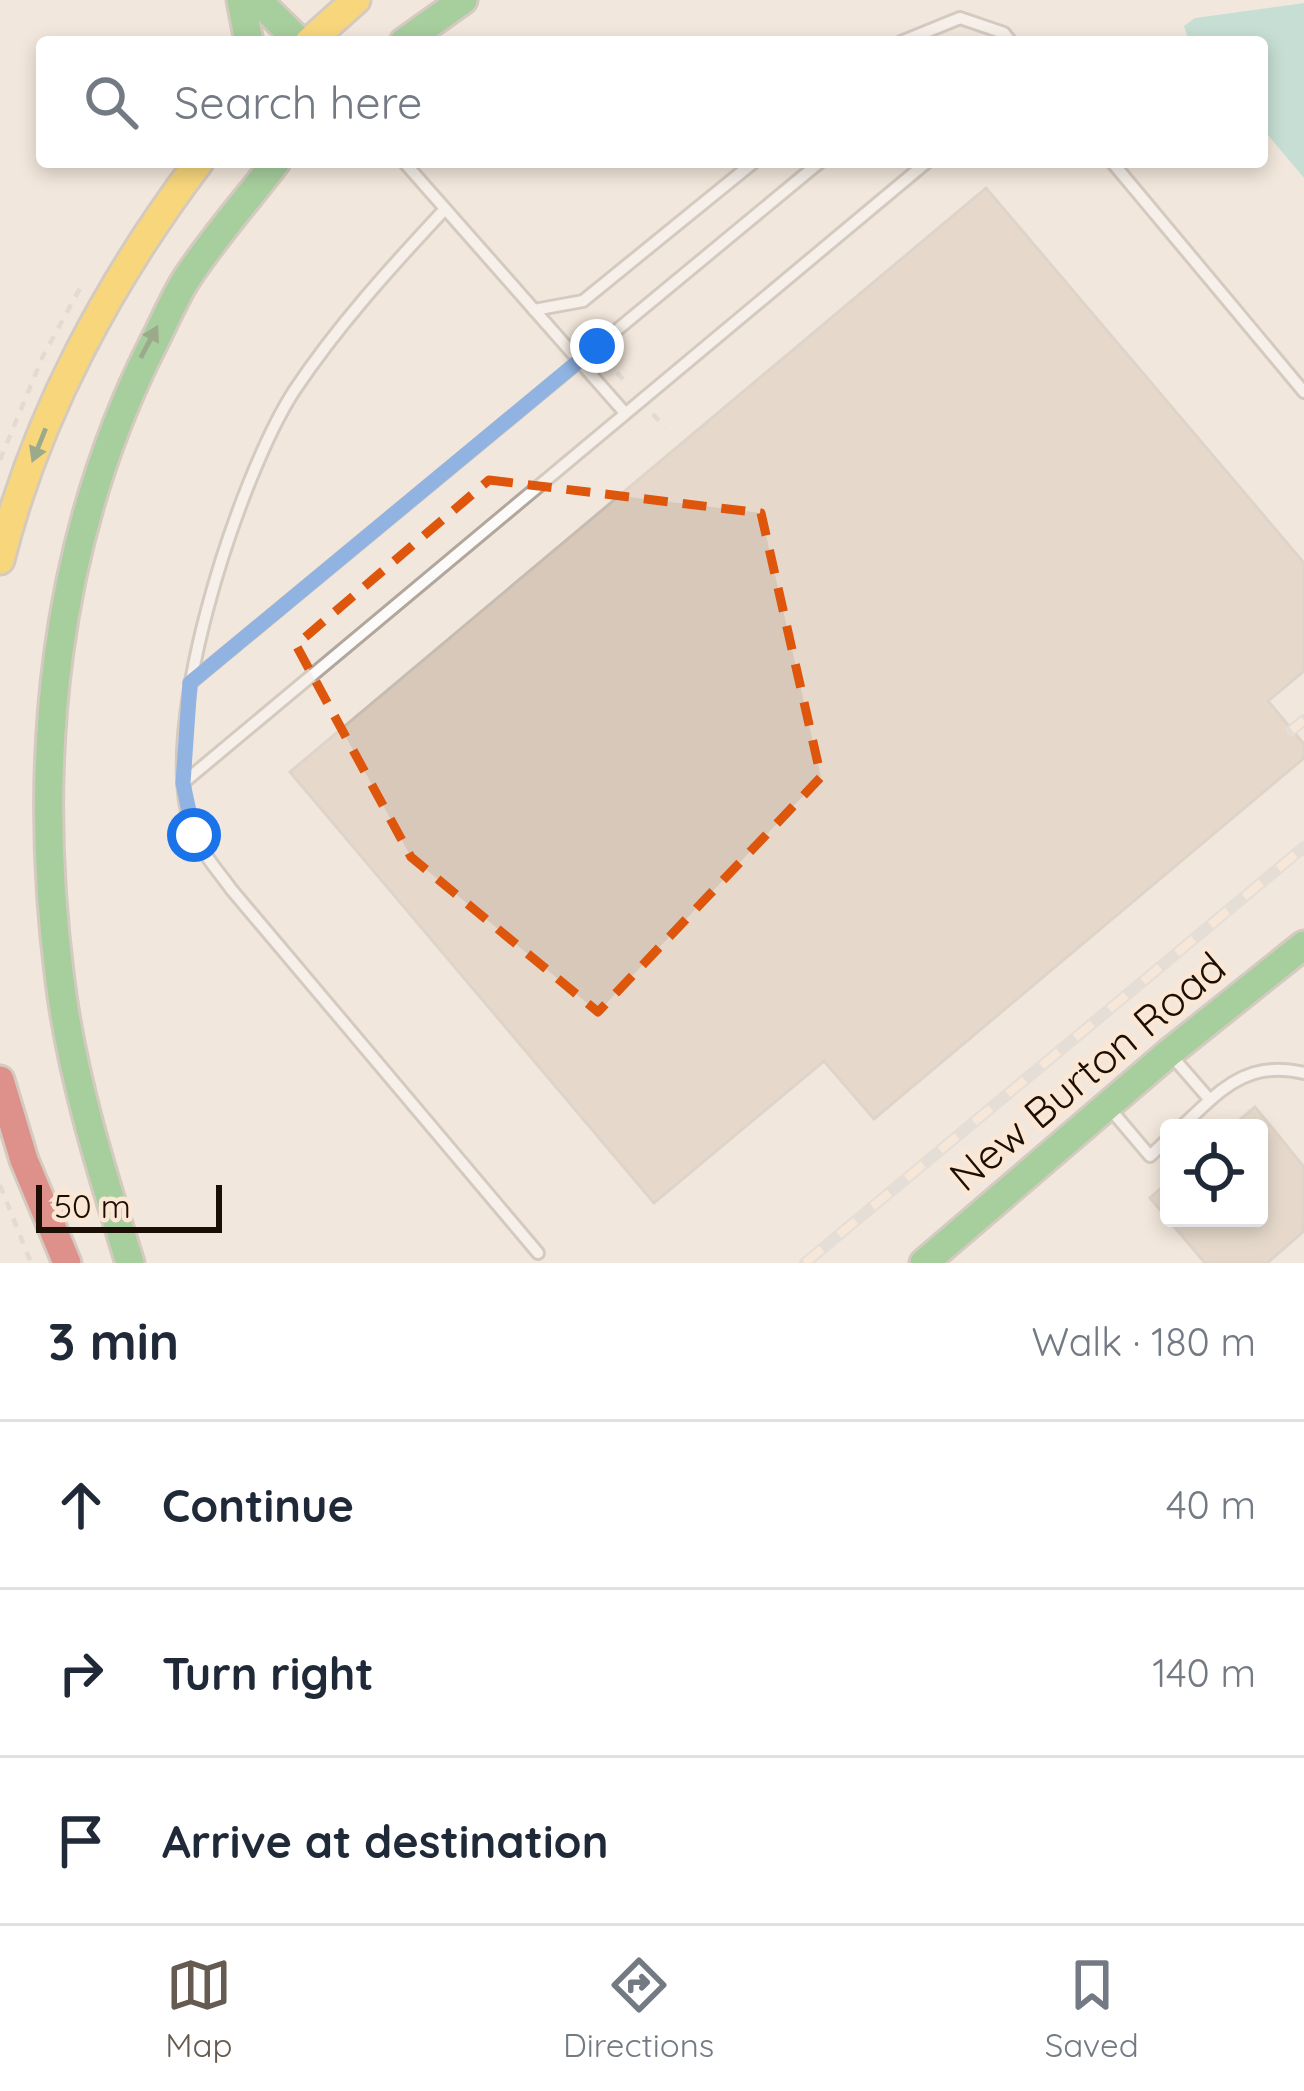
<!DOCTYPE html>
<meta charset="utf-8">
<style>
:root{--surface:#fff;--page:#f2f2f3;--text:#1f2937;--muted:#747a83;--line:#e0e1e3;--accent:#665b50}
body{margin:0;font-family:Quicksand,sans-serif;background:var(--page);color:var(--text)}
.controls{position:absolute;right:36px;bottom:36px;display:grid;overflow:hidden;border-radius:12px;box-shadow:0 6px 18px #0003}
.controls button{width:108px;height:108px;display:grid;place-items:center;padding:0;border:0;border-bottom:3px solid var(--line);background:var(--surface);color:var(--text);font:60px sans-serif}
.scale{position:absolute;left:36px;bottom:30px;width:186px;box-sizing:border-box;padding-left:12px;border:6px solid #1b0f05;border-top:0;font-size:33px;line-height:42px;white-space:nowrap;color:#1b0f05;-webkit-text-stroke:9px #fbe7d3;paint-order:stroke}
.stop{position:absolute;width:36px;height:36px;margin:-27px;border:9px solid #1a73e8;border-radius:50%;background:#fff}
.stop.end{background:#1a73e8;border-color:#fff;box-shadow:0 3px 12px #0008}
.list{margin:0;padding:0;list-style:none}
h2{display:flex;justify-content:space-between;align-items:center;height:156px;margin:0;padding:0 48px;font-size:51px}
h2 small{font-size:39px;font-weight:400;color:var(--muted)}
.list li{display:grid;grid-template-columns:78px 1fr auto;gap:36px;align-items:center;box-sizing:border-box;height:168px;padding:0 48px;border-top:3px solid var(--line)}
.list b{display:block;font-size:45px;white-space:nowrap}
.list em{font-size:39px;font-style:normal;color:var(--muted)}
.icon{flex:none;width:66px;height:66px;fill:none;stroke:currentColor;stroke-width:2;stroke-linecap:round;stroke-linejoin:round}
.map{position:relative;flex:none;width:1304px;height:1263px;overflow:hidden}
.search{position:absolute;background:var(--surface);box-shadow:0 6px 18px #0003;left:36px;right:36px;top:36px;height:132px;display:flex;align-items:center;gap:30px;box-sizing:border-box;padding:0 42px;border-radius:12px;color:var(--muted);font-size:45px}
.sheet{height:660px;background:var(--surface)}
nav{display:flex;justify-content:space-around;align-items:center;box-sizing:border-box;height:168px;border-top:3px solid var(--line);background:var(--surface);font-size:33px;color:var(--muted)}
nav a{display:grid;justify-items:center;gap:6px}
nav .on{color:var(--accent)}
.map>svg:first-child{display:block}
</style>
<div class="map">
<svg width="1304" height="1263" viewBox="0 0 1304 1263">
<rect width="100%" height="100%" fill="#f2e7dc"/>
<polygon fill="#91d3c8" points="1304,3 1304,178 1262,128 1262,42 1189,42 1184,26 1195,18"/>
<g fill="#d8c8b9" stroke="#c7bcb1" stroke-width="3">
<polygon points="986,188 1304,563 1304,671 1268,701 1304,744 1304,758 874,1119 824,1061 654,1203 290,772"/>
<polygon points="1255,1107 1304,1167 1303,1232 1267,1263 1205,1263 1150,1198 1169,1181 1169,1218 1259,1218 1259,1128 1230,1128"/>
</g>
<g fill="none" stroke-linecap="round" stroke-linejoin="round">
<g stroke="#b2a79c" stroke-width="16">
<g id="lane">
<polyline points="901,42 960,18 1004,33 1011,42"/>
<polyline points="404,162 625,413"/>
<polyline points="1112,162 1304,392"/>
<path d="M445 209C391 267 338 325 294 391 239 476 150 742 195 836 203 855 219 872 231 889L538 1253"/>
<polyline points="534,310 583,301 754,162"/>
<polyline points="190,683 820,162"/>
<polyline points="183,783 927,162"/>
<path d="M1170 1054 1210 1100C1239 1074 1265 1064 1304 1073"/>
<polyline points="1111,1110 1150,1156 1169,1138"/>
<polyline points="1180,1128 1210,1100"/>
</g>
</g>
<g stroke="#b2a79c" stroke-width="33">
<g id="fast">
<polyline points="241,0 249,42"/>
<polyline points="257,0 300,42"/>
<polyline points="404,42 463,0"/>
<path d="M130 1263C101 1170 72 1077 60 981 32 762 53 540 154 342 165 321 174 298 187 278 214 237 247 200 276 162"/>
<polyline points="924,1263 1169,1053 1304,945"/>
</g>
</g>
<g stroke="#b2a79c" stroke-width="33">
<g id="slow">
<polyline points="309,42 356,0"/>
<path d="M0 560C36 416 110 280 199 162"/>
</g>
</g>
<g stroke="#b2a79c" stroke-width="33">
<polyline id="jam" points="0,1080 24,1160 67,1263"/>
</g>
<g stroke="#cfcbc8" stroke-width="4.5" stroke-dasharray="9 9" stroke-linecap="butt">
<polyline points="605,359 629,386"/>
<polyline points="653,414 665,428"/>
<polyline points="0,460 43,356 84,281"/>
<polyline points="0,1185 31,1263"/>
</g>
<use href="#lane" stroke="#fdfbfa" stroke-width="10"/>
<use href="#fast" stroke="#4caf50" stroke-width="27"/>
<use href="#slow" stroke="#ffc107" stroke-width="27"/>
<use href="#jam" stroke="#c62828" stroke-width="27"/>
<g stroke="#d5d2ce" stroke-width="12">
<g id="rail">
<polyline points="1292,730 1304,720"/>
<polyline points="805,1263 1304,847"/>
</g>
</g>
<use href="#rail" stroke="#fbe7d3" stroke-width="8" stroke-dasharray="22" stroke-linecap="butt"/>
</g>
<defs><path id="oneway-solid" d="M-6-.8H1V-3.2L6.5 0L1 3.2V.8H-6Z" transform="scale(3)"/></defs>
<g fill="#345f2a">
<use href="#oneway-solid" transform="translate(149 342) rotate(-62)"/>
<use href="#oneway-solid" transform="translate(39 445) rotate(112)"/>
</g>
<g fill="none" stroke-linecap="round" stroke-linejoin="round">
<polyline stroke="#1a73e8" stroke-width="15" points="194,835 183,783 190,683 597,346"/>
</g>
<path d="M0 0H1304V1263H0ZM489 480 761 513 821 777 598 1012 411 857 296 645Z" fill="#f2e7dc" fill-opacity=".55" fill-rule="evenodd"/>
<path fill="none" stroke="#de550c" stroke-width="9" stroke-dasharray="24 15" stroke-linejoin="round" d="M489 480 761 513 821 777 598 1012 411 857 296 645Z"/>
<g text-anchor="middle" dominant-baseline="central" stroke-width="9" stroke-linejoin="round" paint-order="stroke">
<g font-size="42" fill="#1b0f05" stroke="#fbe7d3">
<text transform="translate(1087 1071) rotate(-40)">New Burton Road</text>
</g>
</g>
</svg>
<div class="controls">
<button><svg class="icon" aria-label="locate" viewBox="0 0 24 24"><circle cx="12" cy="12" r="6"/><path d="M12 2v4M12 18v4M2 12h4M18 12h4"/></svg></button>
</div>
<div class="scale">50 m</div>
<div class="stop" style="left:194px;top:835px"></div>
<div class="stop end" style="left:597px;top:346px"></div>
<div class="search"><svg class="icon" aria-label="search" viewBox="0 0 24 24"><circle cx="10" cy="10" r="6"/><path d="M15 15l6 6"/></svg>Search here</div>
</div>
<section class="sheet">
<h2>3 min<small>Walk · 180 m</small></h2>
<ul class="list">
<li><svg class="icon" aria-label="ahead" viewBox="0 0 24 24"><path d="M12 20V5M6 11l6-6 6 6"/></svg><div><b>Continue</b></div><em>40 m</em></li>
<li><svg class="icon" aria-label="right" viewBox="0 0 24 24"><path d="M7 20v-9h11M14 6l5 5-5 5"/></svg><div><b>Turn right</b></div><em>140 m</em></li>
<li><svg class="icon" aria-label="arrive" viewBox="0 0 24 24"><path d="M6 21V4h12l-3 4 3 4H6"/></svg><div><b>Arrive at destination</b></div></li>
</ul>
</section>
<nav>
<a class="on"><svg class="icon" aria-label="map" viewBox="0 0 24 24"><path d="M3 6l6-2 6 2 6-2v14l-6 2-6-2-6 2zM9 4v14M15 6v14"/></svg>Map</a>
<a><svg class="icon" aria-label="directions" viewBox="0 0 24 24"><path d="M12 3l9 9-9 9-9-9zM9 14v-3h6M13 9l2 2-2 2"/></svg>Directions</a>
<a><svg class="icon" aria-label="saved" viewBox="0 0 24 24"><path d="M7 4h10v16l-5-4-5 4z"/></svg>Saved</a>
</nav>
